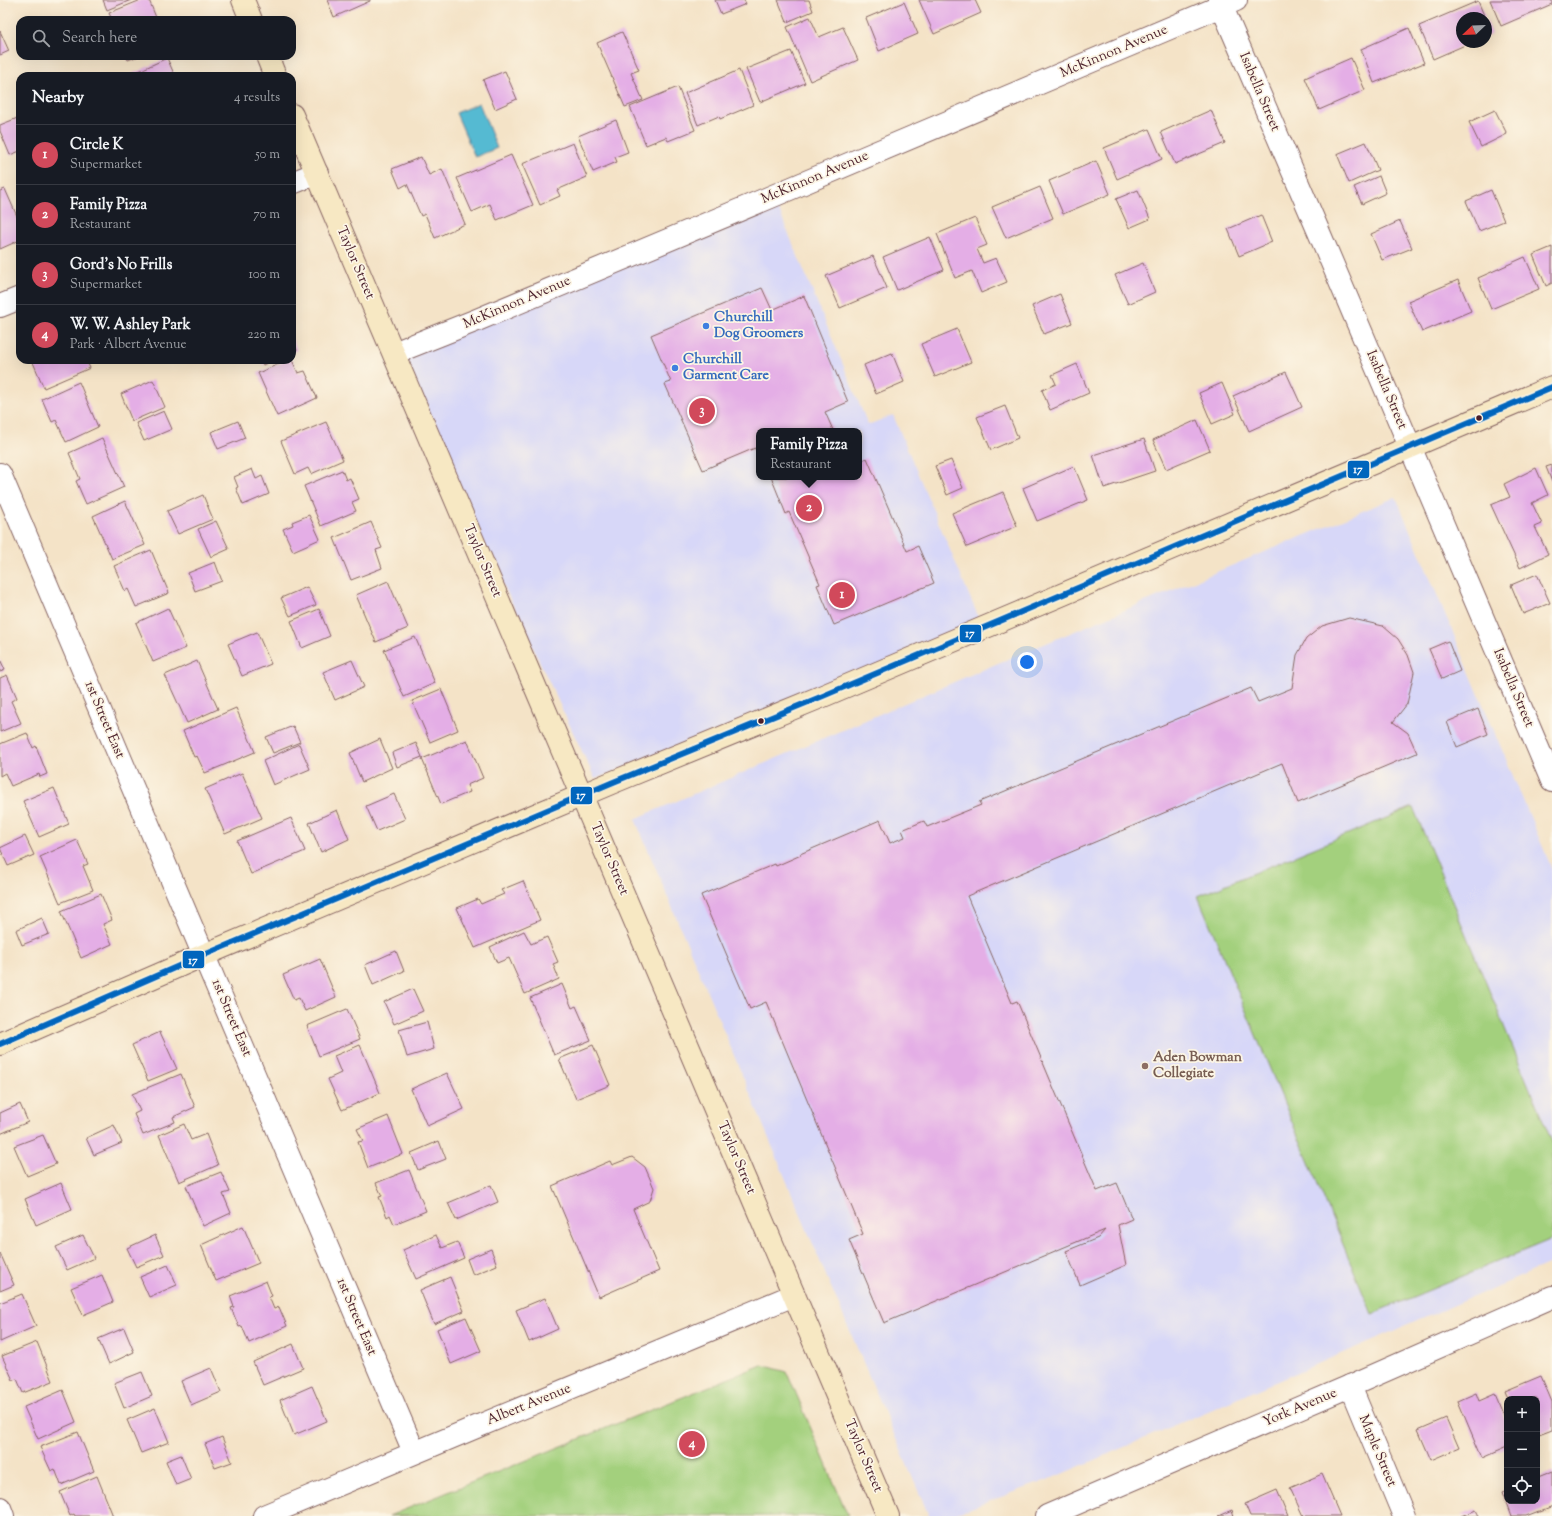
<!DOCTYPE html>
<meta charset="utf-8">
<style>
:root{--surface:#171b24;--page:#20242c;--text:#f1f3f6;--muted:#9ea1a6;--line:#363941;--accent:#d1495b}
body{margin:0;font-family:"Sorts Mill Goudy",serif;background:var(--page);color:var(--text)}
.controls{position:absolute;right:12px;bottom:12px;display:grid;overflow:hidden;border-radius:8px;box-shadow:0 4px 16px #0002}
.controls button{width:36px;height:36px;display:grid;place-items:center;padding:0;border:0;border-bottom:1px solid var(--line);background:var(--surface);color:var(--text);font:20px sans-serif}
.compass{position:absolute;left:1456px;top:12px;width:36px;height:36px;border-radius:50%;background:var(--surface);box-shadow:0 4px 16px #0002;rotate:247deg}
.you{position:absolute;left:1027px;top:662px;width:14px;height:14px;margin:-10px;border:3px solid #fff;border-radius:50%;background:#1a73e8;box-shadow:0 0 0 6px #1a73e833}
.badge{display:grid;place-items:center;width:26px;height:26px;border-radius:50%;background:var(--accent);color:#fff;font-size:13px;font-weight:700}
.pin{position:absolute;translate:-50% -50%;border:2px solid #fff;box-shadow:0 1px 4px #0006}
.popup{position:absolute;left:756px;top:428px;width:106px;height:52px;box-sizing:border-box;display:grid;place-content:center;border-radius:8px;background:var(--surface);filter:drop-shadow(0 1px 3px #0005);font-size:13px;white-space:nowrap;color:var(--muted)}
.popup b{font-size:15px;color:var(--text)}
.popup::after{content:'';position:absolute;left:50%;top:100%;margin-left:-8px;border:8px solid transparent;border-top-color:var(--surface)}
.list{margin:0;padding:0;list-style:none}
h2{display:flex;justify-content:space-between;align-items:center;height:52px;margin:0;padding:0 16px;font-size:17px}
h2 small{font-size:13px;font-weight:400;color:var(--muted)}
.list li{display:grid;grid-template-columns:26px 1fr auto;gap:12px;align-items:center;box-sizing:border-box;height:60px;padding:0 16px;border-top:1px solid var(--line)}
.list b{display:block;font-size:15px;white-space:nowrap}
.list p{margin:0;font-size:13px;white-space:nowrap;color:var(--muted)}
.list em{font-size:13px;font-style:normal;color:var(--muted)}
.icon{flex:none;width:22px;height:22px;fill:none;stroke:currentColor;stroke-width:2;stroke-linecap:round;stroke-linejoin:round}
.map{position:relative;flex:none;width:1552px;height:1516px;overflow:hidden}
.search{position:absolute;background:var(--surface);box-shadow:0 4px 16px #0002;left:16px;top:16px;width:280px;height:44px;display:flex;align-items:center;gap:10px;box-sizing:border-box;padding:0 14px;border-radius:12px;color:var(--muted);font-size:15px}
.panel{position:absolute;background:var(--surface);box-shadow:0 4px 16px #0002;left:16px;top:72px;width:280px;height:292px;border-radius:12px}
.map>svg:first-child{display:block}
</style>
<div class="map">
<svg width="1552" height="1516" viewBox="0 0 1552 1516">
<rect width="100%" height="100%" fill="#fcf5e5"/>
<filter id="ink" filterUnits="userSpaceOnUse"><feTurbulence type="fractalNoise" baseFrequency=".025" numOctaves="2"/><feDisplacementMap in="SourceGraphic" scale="8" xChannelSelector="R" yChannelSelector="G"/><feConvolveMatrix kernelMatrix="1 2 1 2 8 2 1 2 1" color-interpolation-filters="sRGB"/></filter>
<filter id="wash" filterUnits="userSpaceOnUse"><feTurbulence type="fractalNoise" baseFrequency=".012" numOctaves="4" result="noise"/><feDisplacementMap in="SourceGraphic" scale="16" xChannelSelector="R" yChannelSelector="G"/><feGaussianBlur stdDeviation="0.9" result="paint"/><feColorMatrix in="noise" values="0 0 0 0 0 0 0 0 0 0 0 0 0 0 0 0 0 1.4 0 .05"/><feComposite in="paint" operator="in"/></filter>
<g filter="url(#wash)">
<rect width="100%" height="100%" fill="#f4e3c7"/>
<g fill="#d7d7f8" fill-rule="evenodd">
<path d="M773 196 868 425 893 415 983 628 595 779 394 353ZM759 431H859V477H759Z"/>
<polygon points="1396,497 1552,869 1552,1263 1050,1479 949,1516 929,1516 828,1280 635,819 996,664"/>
</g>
<g fill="#a3d07d" stroke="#767854">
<polygon points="1413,807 1552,1142 1552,1239 1372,1314 1198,896"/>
<polygon points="762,1365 787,1372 848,1516 389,1516"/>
</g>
<polygon fill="#54bad2" stroke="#4f6c7e" points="479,103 497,148 475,157 456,113"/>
<g id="blocks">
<g fill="#e4aee6">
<polygon points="103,0 131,0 107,10"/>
<polygon points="141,0 149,0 157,20 112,20 109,13"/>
<polygon points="327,0 370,0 370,1 334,17"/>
<polygon points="715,0 744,0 746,4 721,14"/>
<polygon points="778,0 809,0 813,11 787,22"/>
<polygon points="919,0 975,0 981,13 934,34"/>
<polygon points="1490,0 1552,0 1552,4 1501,26"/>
<polygon points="1478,1 1485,18 1462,18 1462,42 1472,42 1433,59 1419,26"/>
<polygon points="904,2 918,34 879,51 866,18"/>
<polygon points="810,17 819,37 843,27 858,60 810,81 787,27"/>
<polygon points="1486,20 1492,34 1486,36"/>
<polygon points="1409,28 1424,63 1374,83 1361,49"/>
<polygon points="0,31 9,51 0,55"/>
<polygon points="622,32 639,70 631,73 643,100 625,107 597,43"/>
<polygon points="791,51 805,83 760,102 746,69"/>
<polygon points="126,56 139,56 128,60"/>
<polygon points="167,58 175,76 128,76"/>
<polygon points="1351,58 1365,90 1319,110 1305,78"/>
<polygon points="739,70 753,105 720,119 719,116 698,125 685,93"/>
<polygon points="505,71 517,99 495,109 483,80"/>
<polygon points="678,87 695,130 668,141 666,137 646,145 630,107"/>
<polygon points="1211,110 1225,143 1175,164 1161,132"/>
<polygon points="1495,110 1507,134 1481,147 1469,122"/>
<polygon points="20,117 20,151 10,155 0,131 0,125"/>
<polygon points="616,120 628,152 615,157 617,162 593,172 578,136"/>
<polygon points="1149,129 1162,159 1117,179 1104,148"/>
<polygon points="1366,142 1378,170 1349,183 1337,154"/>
<polygon points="573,143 587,177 557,190 560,196 540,205 522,164"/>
<polygon points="511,155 533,205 497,220 490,204 472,212 457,178"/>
<polygon points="421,157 429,175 442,169 465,224 435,238 425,214 421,216 407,184 400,188 392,169"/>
<polygon points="1096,161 1110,194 1063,214 1049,181"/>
<polygon points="1379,176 1386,193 1362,204 1354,187"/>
<polygon points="1040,187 1053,218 1006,238 992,207"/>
<polygon points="5,189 20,223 20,240 0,249 0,191"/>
<polygon points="1138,190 1150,219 1129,228 1116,199"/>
<polygon points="1491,190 1504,221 1479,231 1466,201"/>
<polygon points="1261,215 1272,242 1239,256 1228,229"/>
<polygon points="975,218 987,245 977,249 983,263 996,258 1007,282 981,293 972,271 955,278 937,234"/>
<polygon points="1400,221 1412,248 1382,260 1371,234"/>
<polygon points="930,237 944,270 897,290 883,257"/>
<polygon points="1552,247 1552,283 1546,286 1533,255"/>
<polygon points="873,256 887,288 840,308 826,276"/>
<polygon points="1525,257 1539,289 1491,309 1478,278"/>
<polygon points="1143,263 1155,292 1128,304 1115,275"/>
<polygon points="1458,280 1471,311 1422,332 1408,301"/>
<polygon points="762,288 772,310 804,296 848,402 825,412 833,430 759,431 759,457 755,448 703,470 665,384 671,382 651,335"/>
<polygon points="1060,294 1072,323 1044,334 1032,306"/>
<polygon points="957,329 971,362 935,377 921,344"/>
<polygon points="292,339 297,350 292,352"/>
<polygon points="892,353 904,382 876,394 864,365"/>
<polygon points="32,360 86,360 90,368 44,388"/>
<polygon points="261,360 273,360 263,365"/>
<polygon points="288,360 292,360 298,373 305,371 317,398 277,416 258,373"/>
<polygon points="1077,364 1089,393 1050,410 1042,390 1056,384 1052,375"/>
<polygon points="1286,372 1302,407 1249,431 1233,396"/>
<polygon points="153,380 165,407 132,421 121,394"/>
<polygon points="79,382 98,427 66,442 56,420 52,422 42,399"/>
<polygon points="1222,383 1235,414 1212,424 1199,393"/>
<polygon points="1005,406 1018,438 991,450 977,417"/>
<polygon points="164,411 172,429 144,441 136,423"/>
<polygon points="1197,420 1210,450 1166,469 1153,440"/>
<polygon points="238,421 245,438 218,449 211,432"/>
<polygon points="326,422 343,460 311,474 308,468 295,474 281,441"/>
<polygon points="102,438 124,487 86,504 76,481 80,479 69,453"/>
<polygon points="1144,439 1155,471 1104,488 1093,455"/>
<polygon points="867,458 907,551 918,546 934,583 834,625 817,585 820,584 789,512 786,514 771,477 859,477 859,461"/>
<polygon points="951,460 963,488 947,495 935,466"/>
<polygon points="1552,465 1552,482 1546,467"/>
<polygon points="1074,466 1088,500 1037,521 1023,488"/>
<polygon points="1536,468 1548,495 1532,503 1542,524 1535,527 1548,554 1520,568 1491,505 1510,497 1504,484"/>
<polygon points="252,469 256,479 262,476 269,494 243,505 236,488 238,487 234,477"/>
<polygon points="342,470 346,480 350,478 359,499 352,502 356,511 321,526 304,486"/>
<polygon points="1003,492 1017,526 967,547 952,513"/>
<polygon points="203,495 213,519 178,534 167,511"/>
<polygon points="125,501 145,545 112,559 93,516"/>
<polygon points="309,515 320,539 293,551 283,529 293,525 292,522"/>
<polygon points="216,521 229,549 211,557 198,529"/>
<polygon points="371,522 382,548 376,550 382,568 351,580 334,538"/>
<polygon points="151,550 169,593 136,607 128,589 125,591 114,566"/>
<polygon points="215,562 222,581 195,591 188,573"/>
<polygon points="1537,574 1550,603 1523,614 1511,585"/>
<polygon points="388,581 408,628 376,642 356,595"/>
<polygon points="307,587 316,605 290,616 281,598"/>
<polygon points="168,608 186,648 153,662 136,623"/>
<polygon points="319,609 330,636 302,648 291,621"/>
<polygon points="1349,618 1383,626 1398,639 1408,655 1414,672 1407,704 1393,722 1408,733 1417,753 1298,803 1282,763 967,896 1012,1003 1017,1001 1097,1191 1117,1183 1132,1219 1118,1225 1126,1265 1080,1285 1066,1251 1098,1238 1105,1230 884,1323 849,1240 863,1234 766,1002 750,1009 701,895 775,864 776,866 801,855 800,854 880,820 890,843 905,837 902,830 924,821 927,827 981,805 979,802 1251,688 1258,702 1292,688 1297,655 1306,639 1322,626"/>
<polygon points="257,632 271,664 242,676 228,644"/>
<polygon points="415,637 435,683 404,697 384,650"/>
<polygon points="1448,641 1460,671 1442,679 1429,649"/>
<polygon points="0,659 5,670 0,672"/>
<polygon points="352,660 364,687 335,700 323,672"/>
<polygon points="197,661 218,709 187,723 165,675"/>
<polygon points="7,675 17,698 11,701 21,723 0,732 0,678"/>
<polygon points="441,689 458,730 430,742 412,701"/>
<polygon points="236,708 255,752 205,773 197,756 194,757 183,731"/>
<polygon points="1478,709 1488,734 1457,747 1447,722"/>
<polygon points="293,726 300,742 273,753 266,737"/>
<polygon points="27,733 33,748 36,746 47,774 40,777 39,774 11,786 5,773 0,776 0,744"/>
<polygon points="380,739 392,768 362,782 350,753"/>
<polygon points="467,740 483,778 467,785 470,792 441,804 422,759"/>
<polygon points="416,743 422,757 397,767 392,753"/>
<polygon points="299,744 310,769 273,785 263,761"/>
<polygon points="242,773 262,818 225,834 205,789"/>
<polygon points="54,788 69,824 39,837 23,801"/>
<polygon points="394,794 405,819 377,831 366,806"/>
<polygon points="337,810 349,839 321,852 309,823"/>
<polygon points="291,818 305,851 251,874 237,841"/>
<polygon points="25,836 34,855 8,866 0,848"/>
<polygon points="77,840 88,864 83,866 93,890 60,903 40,857"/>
<polygon points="523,881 540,920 475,948 457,908 478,899 481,904 504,894 501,890"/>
<polygon points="101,894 112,920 103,924 112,944 81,958 61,911"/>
<polygon points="42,918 49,934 22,945 16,930"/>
<polygon points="524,931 531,944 547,937 558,962 553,964 559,979 525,994 509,958 497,963 490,947"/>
<polygon points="396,951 404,971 373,985 365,965"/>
<polygon points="320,959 336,997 305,1011 299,998 294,1000 283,975"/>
<polygon points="562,984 572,1008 576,1006 591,1040 554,1055 530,998"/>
<polygon points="413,989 423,1011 394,1024 384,1002"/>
<polygon points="347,1009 360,1039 319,1056 307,1026"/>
<polygon points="427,1022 434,1049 407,1057 399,1030"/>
<polygon points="160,1032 177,1069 148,1081 132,1045"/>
<polygon points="360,1045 380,1093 342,1110 328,1079 341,1073 334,1056"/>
<polygon points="593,1045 610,1085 576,1099 559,1059"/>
<polygon points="447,1073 464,1109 427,1126 411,1089"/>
<polygon points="181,1074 195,1107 173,1117 175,1122 143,1135 134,1114 140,1111 132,1094"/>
<polygon points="20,1104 28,1122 0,1134 0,1113"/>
<polygon points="388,1116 403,1154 368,1168 358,1142 363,1141 357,1129"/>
<polygon points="184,1124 191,1140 206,1134 218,1165 179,1182 159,1135"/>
<polygon points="114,1125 122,1143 94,1155 86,1138"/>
<polygon points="43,1135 56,1164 27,1176 14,1146"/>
<polygon points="439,1141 446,1159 418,1170 411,1153"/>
<polygon points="632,1157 645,1167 654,1188 650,1201 633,1209 659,1271 599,1297 552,1186 610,1161 612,1165"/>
<polygon points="409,1170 426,1211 394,1224 390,1215 387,1217 379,1197 382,1196 376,1183"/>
<polygon points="221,1172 230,1192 223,1194 231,1213 203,1226 186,1186"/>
<polygon points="61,1183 72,1209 36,1225 25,1199"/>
<polygon points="491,1185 498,1202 456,1220 448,1203"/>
<polygon points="243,1226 259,1263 216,1281 201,1245"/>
<polygon points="83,1235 94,1258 67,1270 56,1247"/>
<polygon points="155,1235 164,1255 136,1267 127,1248"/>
<polygon points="436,1235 442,1248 457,1242 464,1258 416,1279 403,1250"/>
<polygon points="491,1249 497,1265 473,1275 467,1259"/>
<polygon points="0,1253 14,1285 0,1291"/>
<polygon points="168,1265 177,1285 149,1297 140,1277"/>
<polygon points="102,1275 113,1302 83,1315 71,1288"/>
<polygon points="450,1277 464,1311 434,1324 420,1290"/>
<polygon points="266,1281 272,1296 269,1297 274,1309 279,1307 287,1326 249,1343 242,1326 239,1327 231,1308 234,1307 230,1296"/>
<polygon points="22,1294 36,1326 0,1342 0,1303"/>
<polygon points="545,1298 558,1329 529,1342 516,1310"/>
<polygon points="466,1317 481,1351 451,1364 437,1329"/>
<polygon points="124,1328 134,1352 109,1364 98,1339"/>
<polygon points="37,1342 53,1381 23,1393 17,1379 13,1380 2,1356"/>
<polygon points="293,1344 303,1368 263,1385 253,1362"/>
<polygon points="211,1368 221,1392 191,1405 181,1381"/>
<polygon points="142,1372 152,1396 124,1408 114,1383"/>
<polygon points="1541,1376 1552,1402 1552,1429 1539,1434 1537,1430 1537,1399 1508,1399 1505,1391"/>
<polygon points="312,1386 327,1421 294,1435 280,1400"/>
<polygon points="63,1390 76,1422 38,1439 24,1407"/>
<polygon points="1476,1393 1479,1401 1495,1394 1507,1422 1507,1447 1482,1458 1458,1401"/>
<polygon points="155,1408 169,1442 141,1453 127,1420"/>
<polygon points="1446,1418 1459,1448 1431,1460 1418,1430"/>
<polygon points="78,1432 94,1471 61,1485 55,1469 51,1471 40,1447"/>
<polygon points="222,1437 232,1462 215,1468 205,1444"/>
<polygon points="181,1455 191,1479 176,1485 166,1461"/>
<polygon points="1552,1472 1552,1506 1526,1516 1511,1516 1502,1492 1507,1490 1507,1501 1537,1501 1537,1478"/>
<polygon points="1322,1474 1340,1516 1303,1516 1290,1488"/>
<polygon points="97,1476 113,1516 75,1516 74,1514 70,1516 60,1492"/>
<polygon points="1277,1490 1288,1516 1250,1516 1245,1504"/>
<polygon points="1232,1510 1234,1516 1218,1516"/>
<polygon points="1476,1510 1479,1516 1461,1516"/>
</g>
</g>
</g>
<g filter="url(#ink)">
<use href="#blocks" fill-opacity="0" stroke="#866462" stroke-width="1"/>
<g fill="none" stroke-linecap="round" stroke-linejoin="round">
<g stroke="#866462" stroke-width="24">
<g id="street">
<polyline points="1219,0 1321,237 1552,781"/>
<polyline points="292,183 317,173"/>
<polyline points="0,306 20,298"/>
<polyline points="394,353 477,320 773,196 1236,0"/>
<polyline points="0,474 414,1452"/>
<polyline points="1350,1386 1404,1516"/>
<polyline points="0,1508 3,1516"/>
<path d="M264 1516C440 1441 618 1369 794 1295"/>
<polyline points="1047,1516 1350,1386 1552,1297"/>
</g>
</g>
<g stroke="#866462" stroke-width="24">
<g id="secondary">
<polyline points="243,0 251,20"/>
<polyline points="267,56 275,76"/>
<polyline points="292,115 888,1516"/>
<polyline points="0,1044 204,955 611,783 823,696 1552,387"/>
</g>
</g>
<use href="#street" stroke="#fff" stroke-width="22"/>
<use href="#secondary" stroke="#f7e8c3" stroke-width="22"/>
<g stroke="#fcf5e5" stroke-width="9">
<polyline id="bus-1" points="0,1044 204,955 611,783 823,696 1552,387"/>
</g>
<use href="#bus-1" stroke="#0065bd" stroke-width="6"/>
</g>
</g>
<g fill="#3f7fe0" stroke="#fcf5e5" stroke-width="1.5">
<circle cx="706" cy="326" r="4"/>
<circle cx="675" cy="368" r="4"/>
</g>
<g fill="#4a1f2b" stroke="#fcf5e5" stroke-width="1.5">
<circle cx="1479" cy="418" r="3.5"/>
<circle cx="761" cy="721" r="3.5"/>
</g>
<circle fill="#8d6e63" stroke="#fcf5e5" stroke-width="1.5" cx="1145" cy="1066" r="4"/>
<g text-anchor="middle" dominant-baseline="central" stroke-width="3.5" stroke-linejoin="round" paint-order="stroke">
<g font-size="14" fill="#4a1f2b" stroke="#fcf5e5">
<text transform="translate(1114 52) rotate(-23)">McKinnon Avenue</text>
<text transform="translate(1259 92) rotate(67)">Isabella Street</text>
<text transform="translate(815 178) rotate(-23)">McKinnon Avenue</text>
<text transform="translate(355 263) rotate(67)">Taylor Street</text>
<text transform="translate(517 303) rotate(-23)">McKinnon Avenue</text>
<text transform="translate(1386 390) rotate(67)">Isabella Street</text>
<text transform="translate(482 561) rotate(67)">Taylor Street</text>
<text transform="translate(1513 688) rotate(67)">Isabella Street</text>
<text transform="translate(104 720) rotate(67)">1st Street East</text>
<text transform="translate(609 859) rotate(67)">Taylor Street</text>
<text transform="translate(231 1018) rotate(67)">1st Street East</text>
<text transform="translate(736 1158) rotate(67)">Taylor Street</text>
<text transform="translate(356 1317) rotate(67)">1st Street East</text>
<text transform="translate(529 1405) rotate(-22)">Albert Avenue</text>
<text transform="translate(1300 1408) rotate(-23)">York Avenue</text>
<text transform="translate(1377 1451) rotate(67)">Maple Street</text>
<text transform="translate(863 1456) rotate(67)">Taylor Street</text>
</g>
<g font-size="14" font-weight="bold" fill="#366cbe" stroke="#fcf5e5" text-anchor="start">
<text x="714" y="318">Churchill<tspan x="714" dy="16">Dog Groomers</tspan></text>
<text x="683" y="360">Churchill<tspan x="683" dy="16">Garment Care</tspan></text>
</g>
<g font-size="14" font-weight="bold" fill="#785e54" stroke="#fcf5e5" text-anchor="start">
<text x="1153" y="1058">Aden Bowman<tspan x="1153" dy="16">Collegiate</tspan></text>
</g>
</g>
<g stroke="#fcf5e5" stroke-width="1.5">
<rect x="1347" y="460" width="23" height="19" rx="4" fill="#0065bd"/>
<rect x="959" y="624" width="23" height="19" rx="4" fill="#0065bd"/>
<rect x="570" y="786" width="23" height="19" rx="4" fill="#0065bd"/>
<rect x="182" y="950" width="23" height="19" rx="4" fill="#0065bd"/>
</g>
<g font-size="11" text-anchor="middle" font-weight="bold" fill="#fff">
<text x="1358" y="473">17</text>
<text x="970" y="637">17</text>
<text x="581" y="799">17</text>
<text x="193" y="964">17</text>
</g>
</svg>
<div class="controls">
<button>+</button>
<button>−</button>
<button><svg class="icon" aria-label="locate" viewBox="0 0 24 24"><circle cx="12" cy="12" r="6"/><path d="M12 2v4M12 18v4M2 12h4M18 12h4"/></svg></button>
</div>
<svg class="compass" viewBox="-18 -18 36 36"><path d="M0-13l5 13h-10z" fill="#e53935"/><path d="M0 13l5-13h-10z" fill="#9ea1a6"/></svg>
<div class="you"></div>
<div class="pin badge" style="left:842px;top:595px">1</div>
<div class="pin badge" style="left:809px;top:508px">2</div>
<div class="popup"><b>Family Pizza</b>Restaurant</div>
<div class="pin badge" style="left:702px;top:411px">3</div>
<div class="pin badge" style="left:692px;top:1444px">4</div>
<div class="search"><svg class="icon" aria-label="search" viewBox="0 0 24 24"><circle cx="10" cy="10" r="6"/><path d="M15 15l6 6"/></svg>Search here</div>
<section class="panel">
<h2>Nearby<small>4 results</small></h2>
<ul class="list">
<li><span class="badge">1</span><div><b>Circle K</b><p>Supermarket</p></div><em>50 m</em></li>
<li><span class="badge">2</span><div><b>Family Pizza</b><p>Restaurant</p></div><em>70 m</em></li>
<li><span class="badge">3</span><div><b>Gord's No Frills</b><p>Supermarket</p></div><em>100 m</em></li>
<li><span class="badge">4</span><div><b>W. W. Ashley Park</b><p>Park · Albert Avenue</p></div><em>220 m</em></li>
</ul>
</section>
</div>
